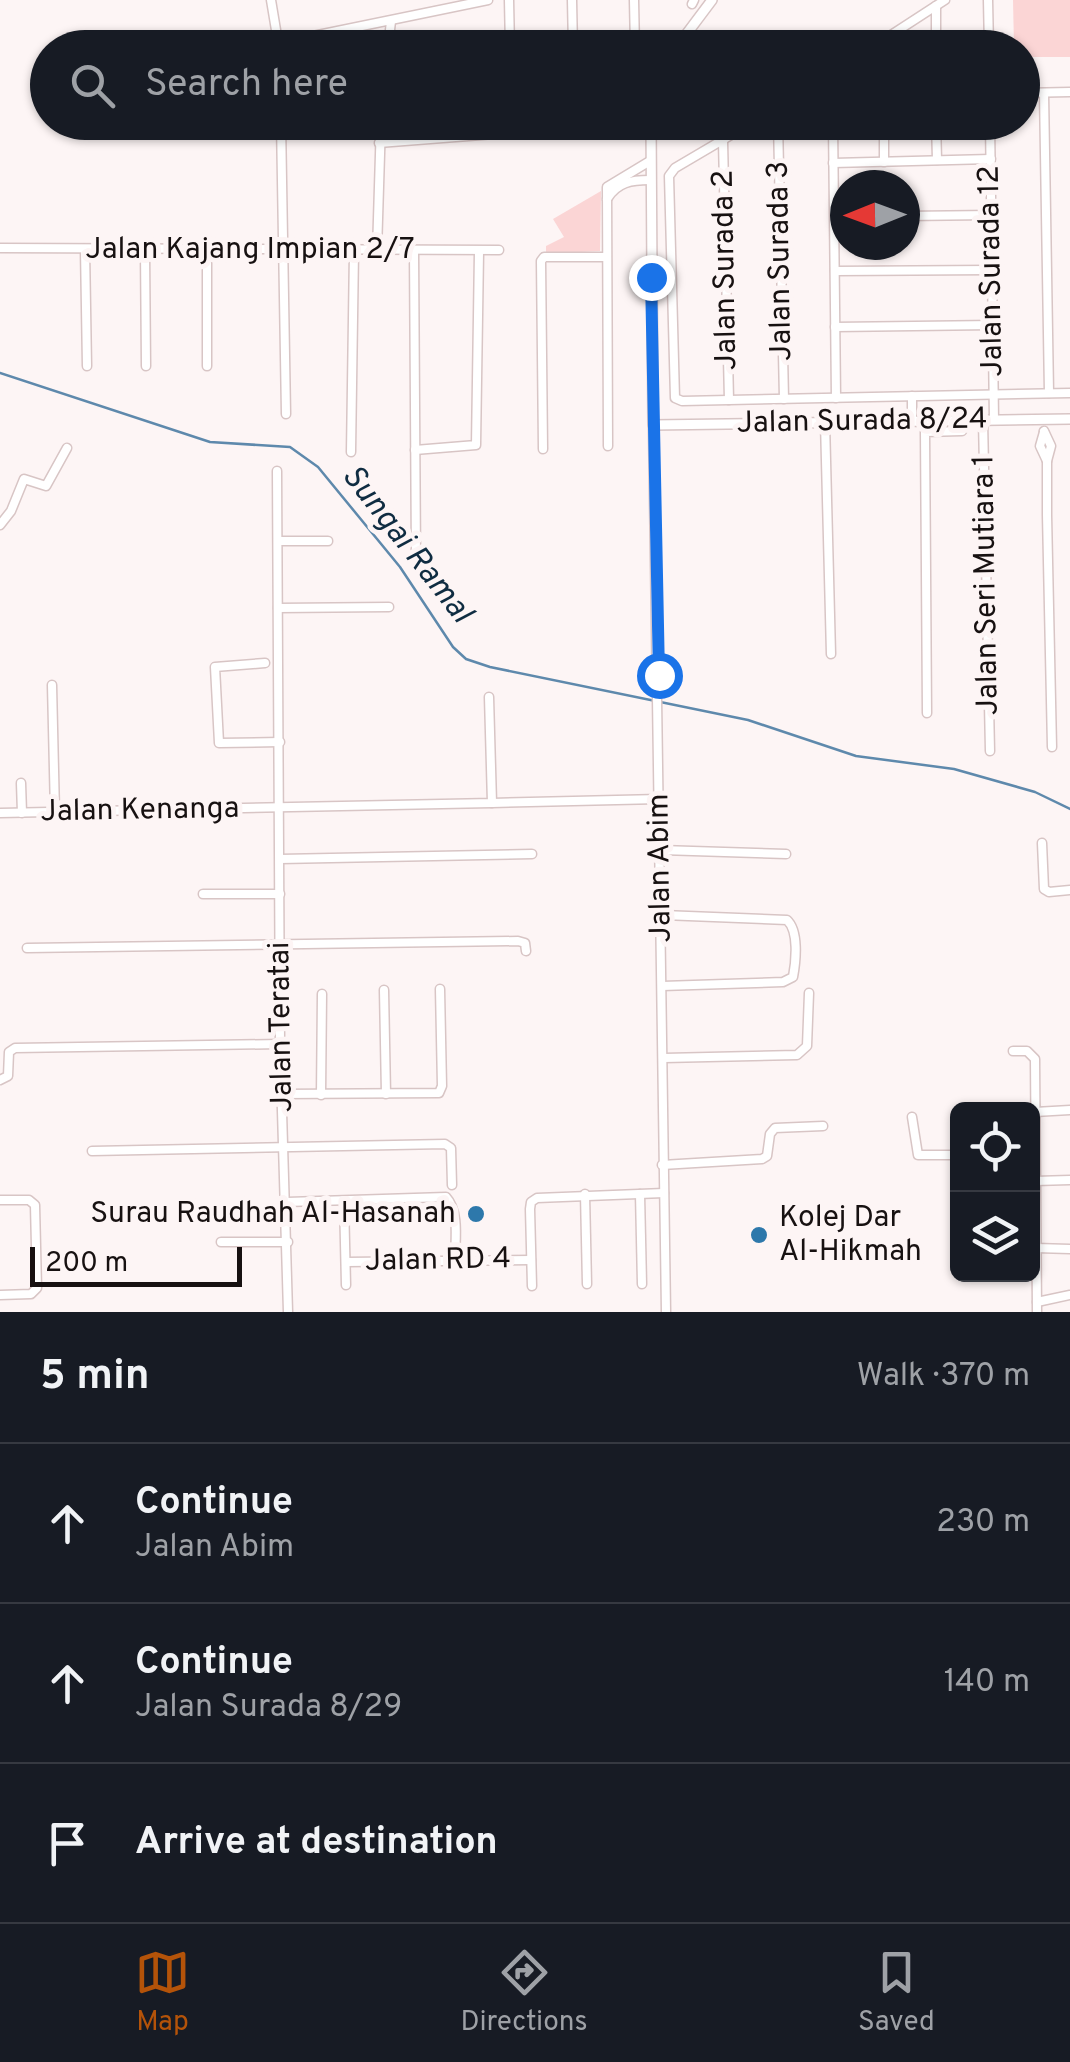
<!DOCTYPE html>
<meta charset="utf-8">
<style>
:root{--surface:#171b24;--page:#20242c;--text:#f1f3f6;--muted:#9ea1a6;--line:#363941;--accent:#b45309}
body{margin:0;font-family:Overpass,sans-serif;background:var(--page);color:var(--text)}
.controls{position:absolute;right:30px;bottom:30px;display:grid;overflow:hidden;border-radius:15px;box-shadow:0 2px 8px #0004}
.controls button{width:90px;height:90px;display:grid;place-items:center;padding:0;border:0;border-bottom:2px solid var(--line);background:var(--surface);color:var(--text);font:50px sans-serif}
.compass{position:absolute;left:830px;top:170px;width:90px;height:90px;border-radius:50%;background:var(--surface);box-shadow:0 2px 8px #0004;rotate:269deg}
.scale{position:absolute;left:30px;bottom:25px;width:212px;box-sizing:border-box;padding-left:10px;border:5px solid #171111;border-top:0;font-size:28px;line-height:35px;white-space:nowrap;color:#171111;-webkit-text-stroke:8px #fdf5f5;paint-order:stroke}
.stop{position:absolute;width:30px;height:30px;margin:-22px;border:8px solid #1a73e8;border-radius:50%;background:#fff}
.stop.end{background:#1a73e8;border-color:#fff;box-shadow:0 2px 10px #0008}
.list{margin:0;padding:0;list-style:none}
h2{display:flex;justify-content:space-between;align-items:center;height:130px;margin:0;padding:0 40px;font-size:42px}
h2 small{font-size:32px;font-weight:400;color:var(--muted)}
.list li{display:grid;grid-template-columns:65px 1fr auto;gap:30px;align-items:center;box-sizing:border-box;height:160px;padding:0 40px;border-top:2px solid var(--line)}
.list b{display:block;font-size:38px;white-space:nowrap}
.list p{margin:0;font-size:32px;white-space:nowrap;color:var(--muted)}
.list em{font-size:32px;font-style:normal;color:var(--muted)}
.icon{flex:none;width:55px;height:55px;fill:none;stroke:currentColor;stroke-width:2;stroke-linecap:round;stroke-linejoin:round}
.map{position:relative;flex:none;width:1070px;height:1312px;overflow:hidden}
.search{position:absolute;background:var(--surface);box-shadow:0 2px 8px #0004;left:30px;right:30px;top:30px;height:110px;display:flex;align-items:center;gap:25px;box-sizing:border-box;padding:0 35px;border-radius:55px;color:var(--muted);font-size:38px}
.sheet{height:610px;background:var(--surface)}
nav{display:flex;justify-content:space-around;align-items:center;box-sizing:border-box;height:140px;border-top:2px solid var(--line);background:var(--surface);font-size:28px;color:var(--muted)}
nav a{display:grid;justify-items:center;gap:5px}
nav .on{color:var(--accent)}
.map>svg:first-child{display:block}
</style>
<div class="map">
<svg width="1070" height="1312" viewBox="0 0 1070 1312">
<rect width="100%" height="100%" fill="#fdf5f5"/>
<g fill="#fbd5d5">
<polygon points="1013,0 1070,0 1070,57 1023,57 1022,48 1014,47"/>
<polygon points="601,191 600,251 546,254 546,246 564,237 553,219"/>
</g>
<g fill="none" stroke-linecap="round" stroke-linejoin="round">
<polyline stroke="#5e89ac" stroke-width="2.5" points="0,373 210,442 290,447 318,467 400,567 453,647 466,659 490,667 748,720 856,756 954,769 1035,792 1070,809"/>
<g stroke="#d8c5c5" stroke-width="11">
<g id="minor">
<polyline points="271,0 279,48"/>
<polyline points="509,0 510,48"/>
<polyline points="572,0 573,48"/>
<polyline points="634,0 635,48"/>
<polyline points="988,0 989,48"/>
<polyline points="692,4 694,0"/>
<polyline points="936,6 936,48"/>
<polyline points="279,43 488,0"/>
<polyline points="388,48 391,21"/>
<polyline points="871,48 945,0"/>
<polyline points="1022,93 1070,92"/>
<polyline points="1044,93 1049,393"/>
<polyline points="281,122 286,414"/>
<polyline points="753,122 675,168 669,176 675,398 682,401 1070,393"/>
<polyline points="778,122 784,399"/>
<polyline points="833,122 836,398"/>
<polyline points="884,122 884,162"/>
<polyline points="936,122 937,160"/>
<polyline points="990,122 994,420"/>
<polyline points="319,126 319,122"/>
<polyline points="723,141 729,400"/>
<polyline points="379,143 494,134"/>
<polyline points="833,163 991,159"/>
<path d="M607 199C617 182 632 180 650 180"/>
<polyline points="905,216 992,215"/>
<polyline points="0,248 499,250"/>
<polyline points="85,249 87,366"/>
<polyline points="145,250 146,366"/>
<polyline points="207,250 207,366"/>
<polyline points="414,250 416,561 421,567"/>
<polyline points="377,251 381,122"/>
<polyline points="835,271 992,270"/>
<polyline points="835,327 993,325"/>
<polyline points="912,396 912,421"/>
<polyline points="983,420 990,751"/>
<polyline points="825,422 831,654"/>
<polyline points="653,425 666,1312"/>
<polyline points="1044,431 1051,446 1047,461 1047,515 1052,747"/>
<polyline points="1044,432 1040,446 1047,461"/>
<polyline points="608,446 607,187 650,161"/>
<polyline points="543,449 541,261 544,257 606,257"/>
<polyline points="415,450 476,445 479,252"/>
<polyline points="351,452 354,251"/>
<polyline points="277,471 280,1044 288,1312"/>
<polyline points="0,525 11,511 24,479 46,486 67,448"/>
<polyline points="278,541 328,541"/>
<polyline points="278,608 389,607"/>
<polyline points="265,663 215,667 219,743 280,742"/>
<polyline points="52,685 55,813"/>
<polyline points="927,713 925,432 962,431 962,420"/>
<polyline points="21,783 22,813"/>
<polyline points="492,803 660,799"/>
<polyline points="0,813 492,803 489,697"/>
<polyline points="1042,843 1044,889 1049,892 1070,890"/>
<polyline points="661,850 786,854"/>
<polyline points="280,859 532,854"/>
<polyline points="203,894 280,894"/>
<polyline points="27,948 518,941 525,943 526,951"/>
<path d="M662 986 783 982 793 977C796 961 799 931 787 920L663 915"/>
<polyline points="384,990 386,1094"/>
<polyline points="1013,1051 1027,1051 1035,1059 1037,1312"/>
<polyline points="664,1058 797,1055 807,1046 809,993"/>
<polyline points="0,1080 8,1076 9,1052 15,1048 280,1044"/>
<polyline points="282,1094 439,1093 442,1086 440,989"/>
<polyline points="321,1095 322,994"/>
<polyline points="1035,1112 1070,1110"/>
<polyline points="912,1117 918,1155 958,1155"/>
<polyline points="92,1151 445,1144 451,1148 452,1185"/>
<polyline points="662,1165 762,1159 767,1156 770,1134 775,1128 823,1126"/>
<polyline points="1035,1181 1070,1180"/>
<polyline points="585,1194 587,1284"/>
<polyline points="640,1194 642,1284"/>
<polyline points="0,1200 29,1200 35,1205 37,1288 31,1294 0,1295"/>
<polyline points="344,1201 346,1285"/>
<path d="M287 1202 446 1197C460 1212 455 1241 455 1261"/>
<polyline points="221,1242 288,1242"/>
<polyline points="1036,1248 1070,1249"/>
<polyline points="346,1262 531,1260"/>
<polyline points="532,1286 530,1209 531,1202 537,1198 664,1193"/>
<polyline points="1037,1302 1070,1295"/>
</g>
</g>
<g stroke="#d8c5c5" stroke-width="12">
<g id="tertiary">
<polyline points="676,48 712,0"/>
<polyline points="651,122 653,425 1070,419"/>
</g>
</g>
<use href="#minor" stroke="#fff" stroke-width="8"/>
<use href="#tertiary" stroke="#fff" stroke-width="9"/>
</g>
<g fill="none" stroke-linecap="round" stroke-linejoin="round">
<polyline stroke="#1a73e8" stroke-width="12" points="651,277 659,675"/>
</g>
<g fill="#2d78ab" stroke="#fdf5f5" stroke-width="4">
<circle cx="476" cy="1214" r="10"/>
<circle cx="759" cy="1235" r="10"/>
</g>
<g text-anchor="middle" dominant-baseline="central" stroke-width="10" stroke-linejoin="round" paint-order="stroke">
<g font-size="30" fill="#171111" stroke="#fdf5f5">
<text x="250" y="250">Jalan Kajang Impian 2/7</text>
<text transform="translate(781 261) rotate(-91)">Jalan Surada 3</text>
<text transform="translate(726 270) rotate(-91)">Jalan Surada 2</text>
<text transform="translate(992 271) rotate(-91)">Jalan Surada 12</text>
<text transform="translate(862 422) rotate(-1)">Jalan Surada 8/24</text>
<text transform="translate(987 585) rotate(-91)">Jalan Seri Mutiara 1</text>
<text transform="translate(140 811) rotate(-1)">Jalan Kenanga</text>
<text transform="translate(661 868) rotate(-91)">Jalan Abim</text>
<text transform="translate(282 1027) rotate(-91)">Jalan Teratai</text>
<text transform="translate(438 1261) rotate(-1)">Jalan RD 4</text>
</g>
<g font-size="30" fill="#171111" stroke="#fdf5f5" text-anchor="end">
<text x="456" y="1214">Surau Raudhah Al-Hasanah</text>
<text x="779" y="1218" text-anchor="start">Kolej Dar<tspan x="779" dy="34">Al-Hikmah</tspan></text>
</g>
<g font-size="32" font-style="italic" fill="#0f2c41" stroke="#fdf5f5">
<text transform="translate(406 545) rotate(52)">Sungai Ramal</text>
</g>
</g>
</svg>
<div class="controls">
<button><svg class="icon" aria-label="locate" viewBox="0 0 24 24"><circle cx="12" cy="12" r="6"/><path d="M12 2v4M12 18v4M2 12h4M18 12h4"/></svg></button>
<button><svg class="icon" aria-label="layers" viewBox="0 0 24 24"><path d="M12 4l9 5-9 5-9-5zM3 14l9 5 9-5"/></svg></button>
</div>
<svg class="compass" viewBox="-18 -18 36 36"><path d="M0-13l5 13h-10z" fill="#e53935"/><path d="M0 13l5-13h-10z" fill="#9ea1a6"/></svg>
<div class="scale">200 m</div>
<div class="stop" style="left:659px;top:675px"></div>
<div class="stop end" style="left:651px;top:277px"></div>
<div class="search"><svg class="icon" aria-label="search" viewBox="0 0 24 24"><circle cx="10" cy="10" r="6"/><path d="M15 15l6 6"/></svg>Search here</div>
</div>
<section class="sheet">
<h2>5 min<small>Walk · 370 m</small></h2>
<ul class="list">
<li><svg class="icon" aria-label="ahead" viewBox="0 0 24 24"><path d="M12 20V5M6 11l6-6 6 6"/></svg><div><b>Continue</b><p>Jalan Abim</p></div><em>230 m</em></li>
<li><svg class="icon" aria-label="ahead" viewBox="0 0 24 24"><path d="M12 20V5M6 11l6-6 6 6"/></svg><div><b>Continue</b><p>Jalan Surada 8/29</p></div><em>140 m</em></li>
<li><svg class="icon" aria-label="arrive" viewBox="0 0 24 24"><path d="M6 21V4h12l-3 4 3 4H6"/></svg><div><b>Arrive at destination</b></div></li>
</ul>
</section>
<nav>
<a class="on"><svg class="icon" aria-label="map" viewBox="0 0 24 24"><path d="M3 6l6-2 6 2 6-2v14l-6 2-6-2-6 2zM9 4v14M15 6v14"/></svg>Map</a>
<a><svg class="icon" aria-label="directions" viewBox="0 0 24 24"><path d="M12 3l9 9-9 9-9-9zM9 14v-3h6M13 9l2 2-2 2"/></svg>Directions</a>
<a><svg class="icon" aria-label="saved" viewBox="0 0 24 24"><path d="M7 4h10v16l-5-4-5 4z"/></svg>Saved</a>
</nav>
